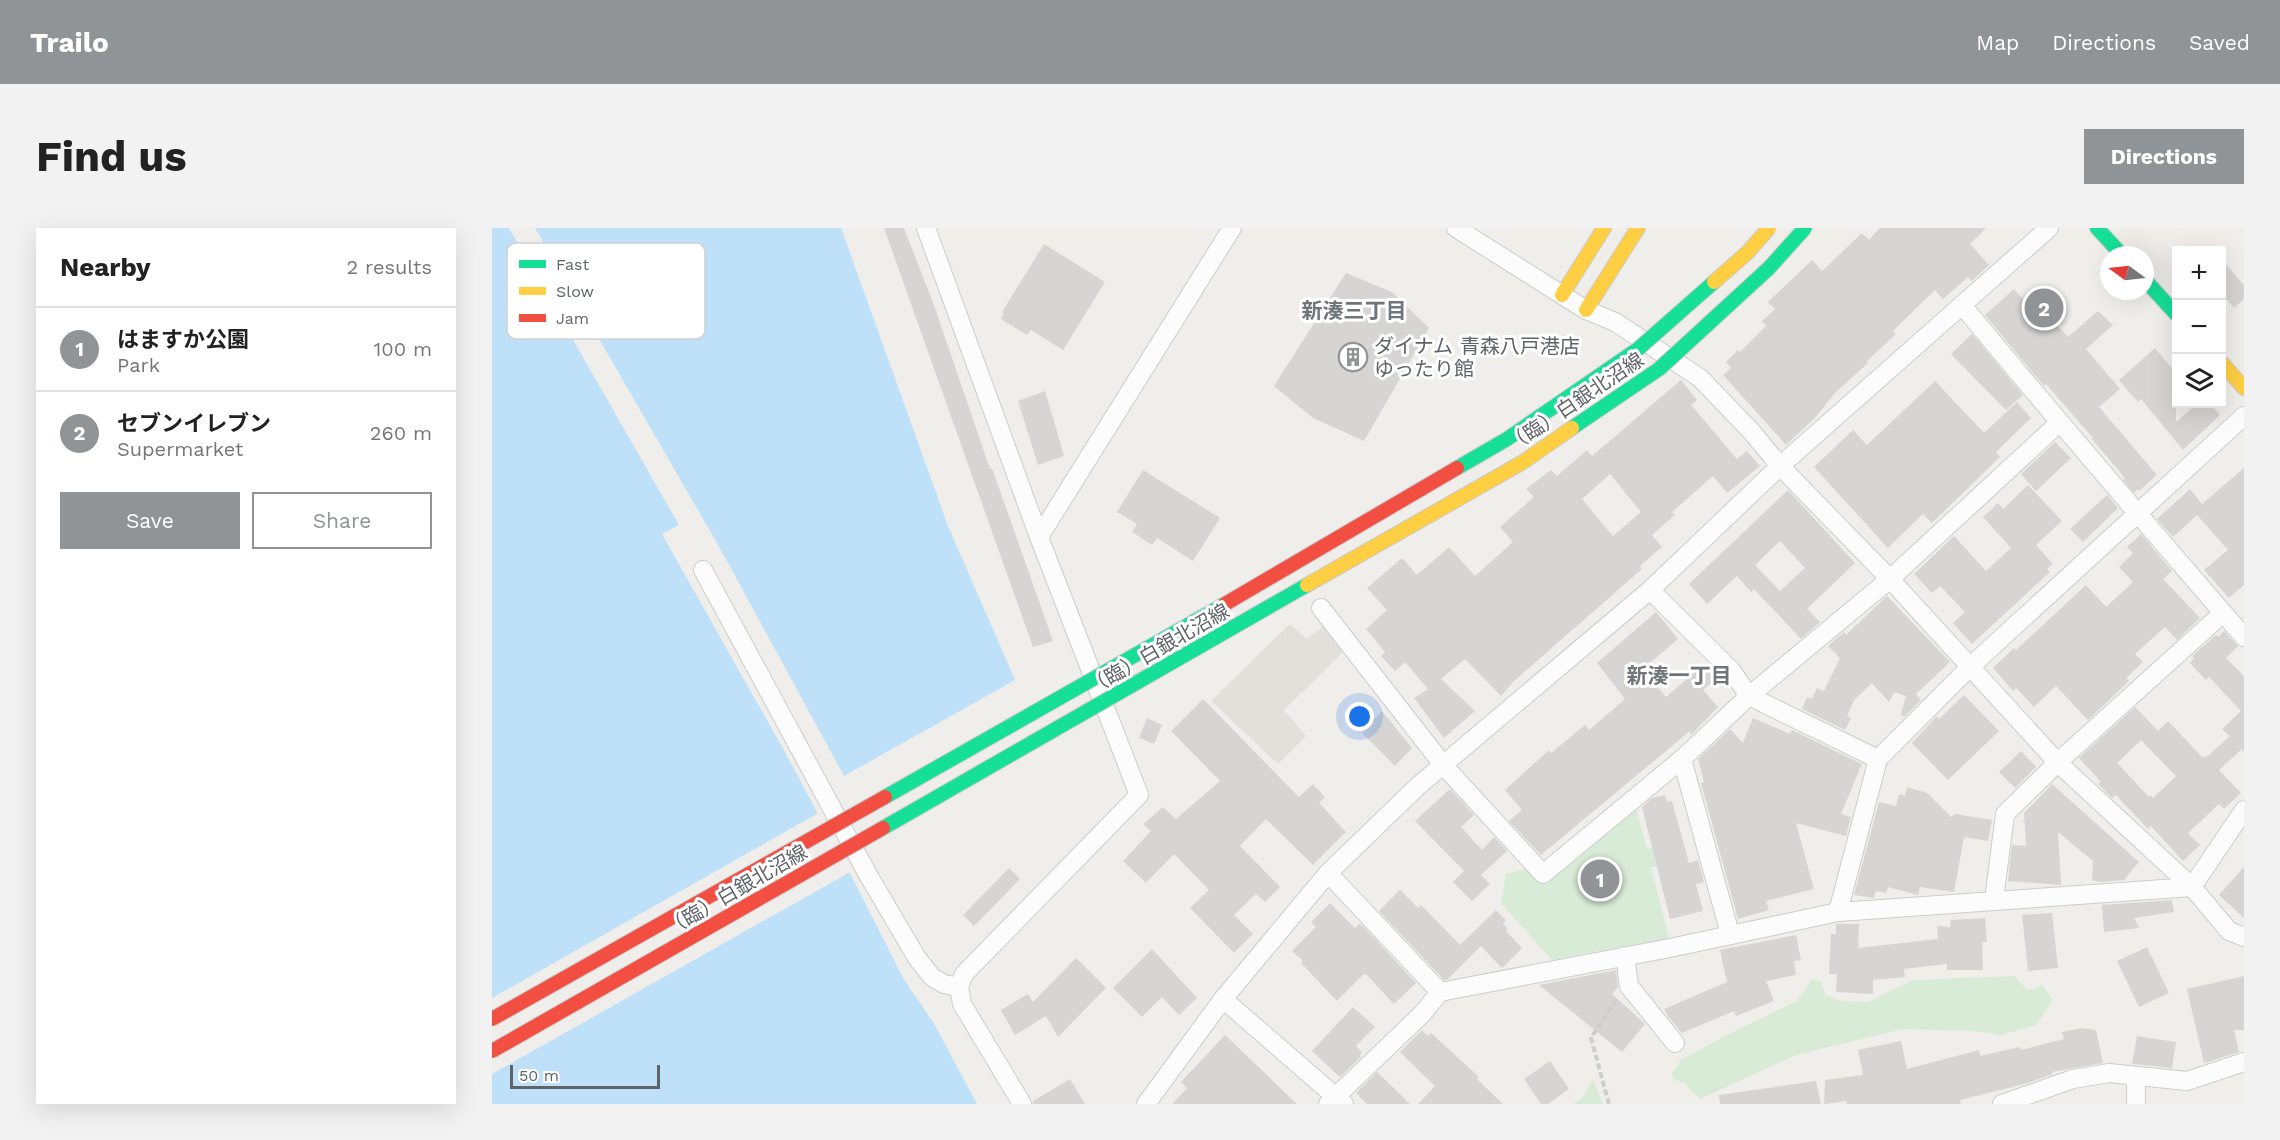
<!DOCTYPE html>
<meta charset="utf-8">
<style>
:root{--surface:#fff;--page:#f2f2f2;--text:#222;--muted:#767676;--line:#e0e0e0;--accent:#919496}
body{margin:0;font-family:"Work Sans","Noto Sans JP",sans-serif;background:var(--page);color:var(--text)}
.controls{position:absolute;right:18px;top:18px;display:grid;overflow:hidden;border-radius:0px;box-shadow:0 6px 24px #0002}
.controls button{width:54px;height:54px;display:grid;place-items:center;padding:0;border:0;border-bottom:2px solid var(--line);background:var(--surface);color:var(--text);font:30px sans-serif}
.compass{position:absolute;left:1608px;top:18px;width:54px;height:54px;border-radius:50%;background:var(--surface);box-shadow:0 6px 24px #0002;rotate:285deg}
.scale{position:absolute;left:18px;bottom:15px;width:150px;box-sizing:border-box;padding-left:6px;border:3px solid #5f6368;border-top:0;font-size:16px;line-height:21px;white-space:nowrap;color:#5f6368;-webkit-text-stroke:4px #fff;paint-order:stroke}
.you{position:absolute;left:868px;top:489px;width:21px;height:21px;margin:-15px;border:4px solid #fff;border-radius:50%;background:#1a73e8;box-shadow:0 0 0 9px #1a73e833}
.badge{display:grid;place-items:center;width:39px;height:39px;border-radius:50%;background:var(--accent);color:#fff;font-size:20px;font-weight:700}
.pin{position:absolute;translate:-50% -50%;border:3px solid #fff;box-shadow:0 2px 6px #0006}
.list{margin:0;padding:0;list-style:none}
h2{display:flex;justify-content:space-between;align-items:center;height:78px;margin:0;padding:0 24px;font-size:26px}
h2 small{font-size:20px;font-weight:400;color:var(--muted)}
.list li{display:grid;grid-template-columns:39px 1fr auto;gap:18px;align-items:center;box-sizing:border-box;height:84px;padding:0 24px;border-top:2px solid var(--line)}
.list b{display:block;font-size:22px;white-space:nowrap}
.list p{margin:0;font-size:20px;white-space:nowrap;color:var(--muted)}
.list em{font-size:20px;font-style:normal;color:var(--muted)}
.actions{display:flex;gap:12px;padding:18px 24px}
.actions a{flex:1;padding:14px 0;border:2px solid var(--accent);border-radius:0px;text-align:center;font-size:21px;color:var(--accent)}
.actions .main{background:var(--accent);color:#fff}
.icon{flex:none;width:33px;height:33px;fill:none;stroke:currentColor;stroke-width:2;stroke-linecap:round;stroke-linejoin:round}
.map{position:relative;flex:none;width:1752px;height:876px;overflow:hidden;border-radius:0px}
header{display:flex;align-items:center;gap:36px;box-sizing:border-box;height:84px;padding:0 30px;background:var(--accent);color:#fff}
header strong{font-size:28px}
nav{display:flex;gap:33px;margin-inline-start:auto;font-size:21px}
.intro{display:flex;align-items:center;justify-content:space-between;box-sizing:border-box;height:144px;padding:0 36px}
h1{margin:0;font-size:42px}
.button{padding:15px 27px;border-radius:0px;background:var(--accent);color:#fff;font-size:21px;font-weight:700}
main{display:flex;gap:36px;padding:0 36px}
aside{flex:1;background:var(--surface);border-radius:0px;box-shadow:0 6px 24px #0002}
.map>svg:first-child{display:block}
</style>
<header>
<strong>Trailo</strong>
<nav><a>Map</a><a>Directions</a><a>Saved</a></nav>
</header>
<div class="intro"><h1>Find us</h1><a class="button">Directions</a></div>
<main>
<aside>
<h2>Nearby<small>2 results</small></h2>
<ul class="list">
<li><span class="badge">1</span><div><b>はますか公園</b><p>Park</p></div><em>100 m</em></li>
<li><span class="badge">2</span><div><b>セブンイレブン</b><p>Supermarket</p></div><em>260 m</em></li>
</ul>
<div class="actions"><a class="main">Save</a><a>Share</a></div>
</aside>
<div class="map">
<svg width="1752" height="876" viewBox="0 0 1752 876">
<rect width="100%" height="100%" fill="#efeeea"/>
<polygon fill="#e2e0da" points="798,396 815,411 831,398 852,423 792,482 814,508 786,536 719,473"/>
<g fill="#d8ebd6">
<polygon points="1143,578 1155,621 1182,615 1185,632 1159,640 1177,710 1060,732 1009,675 1014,646 1034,641 1048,656"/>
<polygon points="1522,748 1536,763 1550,757 1561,772 1544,797 1509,807 1483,803 1411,801 1304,827 1208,871 1192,854 1182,852 1180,845 1190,831 1243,803 1305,773 1320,752 1328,753 1334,767 1348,773 1376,774 1421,752"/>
<polygon points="1101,852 1111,876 1081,876 1089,871"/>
</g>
<g fill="#bfe0f9">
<polygon points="0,0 17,0 187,297 170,306 294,526 363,655 411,750 441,794 485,876 0,876"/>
<polygon points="43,0 349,0 456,298 523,452 352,548 229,322"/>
</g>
<polygon fill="#efeeea" points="328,584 360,643 0,846 0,770"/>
<g fill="#d6d5d3" fill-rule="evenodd">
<polygon points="392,0 412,0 443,80 498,241 500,240 561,413 541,419"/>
<polygon points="1388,0 1494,0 1478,16 1497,37 1480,53 1476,49 1451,71 1443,62 1401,103 1404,106 1375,133 1376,135 1343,165 1323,190 1294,217 1231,147 1239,140 1234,134 1246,122 1248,124 1274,98 1270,93 1283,81 1276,74 1320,32 1330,43 1370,5 1377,12"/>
<polygon points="552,16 613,54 571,122 539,102 535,107 509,91 512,86 510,84"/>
<polygon points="1730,32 1752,57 1752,71 1742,80 1730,66"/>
<polygon points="854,45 900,64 937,100 872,213 821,190 782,158"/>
<polygon points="1522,61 1531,71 1536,67 1576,109 1606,83 1621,97 1594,121 1628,161 1607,179 1665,247 1647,263 1646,261 1642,265 1631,252 1633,250 1600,211 1601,210 1554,156 1552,158 1493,87"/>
<polygon points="1480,106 1531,167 1514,182 1459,126"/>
<polygon points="1663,120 1684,145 1684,194 1705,176 1718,176 1728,187 1691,222 1649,171 1646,174 1627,152"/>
<path d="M1189 152 1205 172 1199 177 1245 231 1255 223 1268 238 1235 265 1221 248 1180 284 1183 287 1160 307 1170 319 1148 338 1150 341 1022 453 1009 468 973 431 949 451 983 483 952 510 922 470 936 461 913 434 903 443 889 428 893 424 874 401 895 382 875 360 910 330 925 347 957 319 983 348 1021 314 1008 299 1042 269 1034 261 1059 242 1065 248 1095 222 1100 228ZM1118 246 1149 284 1121 308 1090 271Z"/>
<polygon points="1443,153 1492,205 1525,174 1539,190 1504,224 1508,229 1440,295 1431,286 1396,320 1322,239 1361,202 1375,217"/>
<polygon points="553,163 572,228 546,237 526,173"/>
<polygon points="1563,214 1579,230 1544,263 1529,246"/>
<polygon points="1752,240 1752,357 1737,370 1712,342 1736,322 1705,287 1681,309 1665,291 1698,261 1710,276"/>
<polygon points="651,242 728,290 701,333 665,310 660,317 640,304 645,296 625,284"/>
<polygon points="1536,257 1570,293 1544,317 1561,336 1555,341 1558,344 1480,416 1461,395 1473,384 1448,358 1440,365 1422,346 1462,308 1494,343 1519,320 1491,289 1506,275 1511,281"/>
<path d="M1296 262 1363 335 1315 381 1328 394 1309 411 1262 361 1259 364 1245 348 1215 376 1197 356ZM1288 313 1313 340 1288 363 1263 337Z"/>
<polygon points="1615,267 1626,280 1591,314 1578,301"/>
<polygon points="1649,306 1680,343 1671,351 1708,390 1685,412 1673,399 1643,426 1651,434 1634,450 1637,453 1596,492 1564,458 1542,479 1524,460 1521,463 1501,440 1522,420 1524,422 1594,357 1614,379 1641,354 1627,339 1641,325 1635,319"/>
<polygon points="1395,368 1458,434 1424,466 1429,472 1412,489 1409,486 1414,468 1402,464 1397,474 1380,455 1362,472 1355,488 1359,490 1353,502 1310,481 1315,469 1320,471 1325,460 1332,463 1348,430 1336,418 1352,404 1354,407"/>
<polygon points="1164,384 1186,411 1151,441 1174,469 1211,437 1223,452 1211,462 1226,479 1199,507 1198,503 1049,627 1017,593 1030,582 1013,562 1057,522 1059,525 1093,497 1097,502 1133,471 1105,435"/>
<path d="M1732 403 1746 418 1734 430 1752 448V524L1750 521 1727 542 1749 565 1732 581 1727 576 1696 605 1708 617 1691 633 1659 598 1656 601 1624 567 1620 570 1606 556 1609 554 1587 530 1643 479 1666 503 1676 493 1711 530 1714 528 1715 529 1738 508 1730 501 1749 483 1717 449 1714 452 1698 435 1702 430 1700 428 1724 407 1726 409ZM1649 512 1684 548 1661 570 1658 567 1657 569 1625 535Z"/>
<polygon points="1472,467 1507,503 1456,552 1420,515 1445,488 1447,491"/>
<polygon points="711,471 807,569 821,556 833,569 827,575 854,604 821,637 774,591 748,618 788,659 773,674 764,666 742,687 761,706 742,725 698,680 717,662 682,626 654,655 631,633 659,603 651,596 671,579 684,591 728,553 679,503"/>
<polygon points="890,483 920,520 903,538 870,505"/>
<polygon points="655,490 670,497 662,516 647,510"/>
<polygon points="1261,490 1298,506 1300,502 1370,536 1349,586 1359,589 1354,608 1304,595 1322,661 1274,673 1277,682 1246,691 1209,555 1212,554 1206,531 1238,501 1251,515"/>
<polygon points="1529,523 1544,539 1523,560 1507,544"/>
<polygon points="1560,556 1647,634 1632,652 1608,654 1600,652 1601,633 1566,604 1569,657 1516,653 1520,617 1534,618 1532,585"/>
<polygon points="1415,559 1435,565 1459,589 1463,586 1500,592 1496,613 1472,609 1462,664 1428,659 1426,667 1396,659 1394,665 1384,663 1382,670 1362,667 1387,574 1404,578 1407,566 1413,568"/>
<polygon points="958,561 982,587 969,599 990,622 1002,609 1015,623 989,647 998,656 980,673 961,654 972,643 923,593"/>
<polygon points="1173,567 1175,574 1180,573 1197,635 1206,632 1212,654 1204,656 1211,683 1178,691 1150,579 1160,570"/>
<polygon points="1752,639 1752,690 1727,667"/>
<polygon points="517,640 528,651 482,698 471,687"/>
<polygon points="908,662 926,680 929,677 968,717 1004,682 1014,692 1011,696 1016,701 1014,703 1030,720 1010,740 989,718 956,751 952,752 887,683"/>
<polygon points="1680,672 1682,684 1642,690 1647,700 1612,704 1610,677"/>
<polygon points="838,675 863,700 867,696 871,698 924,755 902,776 873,745 845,773 809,735 811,733 800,723 824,699 819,694"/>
<polygon points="1560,685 1566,740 1536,743 1530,687"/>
<polygon points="1493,690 1495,714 1490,714 1491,742 1455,742 1455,736 1412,741 1413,749 1381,752 1381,766 1344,764 1345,746 1337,746 1339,706 1344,706 1344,696 1367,696 1366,720 1446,711 1445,698 1458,699 1459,692"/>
<polygon points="1304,707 1309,732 1302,733 1304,747 1274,753 1282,773 1244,788 1242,783 1190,805 1175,787 1172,781 1235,754 1228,722"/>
<polygon points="1655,719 1677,765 1647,779 1625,733"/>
<polygon points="660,721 705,770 687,787 670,769 650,789 621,760"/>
<polygon points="584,730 614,760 566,809 554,788 523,807 509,782 536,766 541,774"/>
<polygon points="1124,742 1126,759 1120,766 1153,796 1130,824 1047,757"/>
<polygon points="1752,748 1752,802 1742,802 1747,824 1712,835 1695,761"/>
<polygon points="861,779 883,799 864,818 870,824 868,827 869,829 848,849 820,823"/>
<polygon points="1590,800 1604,802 1611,835 1560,844 1561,846 1536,855 1468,872 1469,876 1355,876 1354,873 1332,876 1333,852 1371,847 1366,822 1409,813 1415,841 1487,822 1488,828 1528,819 1529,822 1572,811 1570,804"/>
<polygon points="930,802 936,808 939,805 987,849 985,851 1011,876 926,876 943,858 908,824"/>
<polygon points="733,807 805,876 680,876 695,860 689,854"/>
<polygon points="1645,808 1684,814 1680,840 1640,836"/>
<polygon points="1058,833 1077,861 1056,876 1049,876 1032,851"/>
<polygon points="885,844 918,876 875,876 864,865"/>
<polygon points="578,851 593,876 541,876 541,873"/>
<polygon points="1324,853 1329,876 1228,876 1227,867"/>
</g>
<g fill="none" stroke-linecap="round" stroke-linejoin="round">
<g stroke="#cbcccc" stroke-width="20">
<g id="street">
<polyline points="434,0 547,309 647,567 472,746 467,759 470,776 530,876"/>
<polyline points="964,0 1094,82 1123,94 1208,150 1259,203 1288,238 1398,351 1566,535 1700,659 1737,703 1752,709"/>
<path d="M1470 77C1562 189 1657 299 1752 409"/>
<polyline points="547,309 740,0"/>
<polyline points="211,342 375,645 425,730 440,749 452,756 467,759"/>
<polyline points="1158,362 1239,442 1257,468 1386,531"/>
<polyline points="829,380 952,538 1051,646 1190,531 1257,468 1398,351 1567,195"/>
<polyline points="1190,531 1238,706"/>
<polyline points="836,645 948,764"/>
<polyline points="1700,659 1752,582"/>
<polyline points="1502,672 1513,586 1566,534 1731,385"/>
<polyline points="1346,684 1386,531 1479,438 1752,188"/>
<polyline points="1133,728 1137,758 1183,815"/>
<polyline points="731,771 852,876"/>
<polyline points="1644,849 1644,876"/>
<polyline points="654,876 731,771 836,645 926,558 1158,362 1288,238 1557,0"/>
<polyline points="836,876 930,786 948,764 1178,720 1346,684 1700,659"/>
<polyline points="1510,876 1581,851 1617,845 1695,853 1752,834"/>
</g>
</g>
<g stroke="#cacacb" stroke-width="16">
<g id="fast">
<polyline points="1605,0 1630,27"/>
<polyline points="1653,52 1684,86"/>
</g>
</g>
<g stroke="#cacacb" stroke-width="16">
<g id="slow">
<polyline points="1070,67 1112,0"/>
<polyline points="1094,82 1146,0"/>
<polyline points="1730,135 1752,160"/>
</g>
</g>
<polyline stroke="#cacfcc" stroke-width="4" stroke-dasharray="6 3" stroke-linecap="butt" points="1117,876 1099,810 1124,772"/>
<use href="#street" stroke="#fdfcfc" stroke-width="18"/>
<use href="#fast" stroke="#16e098" stroke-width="14"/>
<use href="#slow" stroke="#ffcf43" stroke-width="14"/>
<g stroke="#cacacb" stroke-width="16" stroke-linecap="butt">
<g id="fast-bridge">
<polyline points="1080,200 1167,141 1277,40 1313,0"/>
<polyline points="965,240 1015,211 1146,121 1222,54"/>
<polyline points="393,569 733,376"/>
<polyline points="391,600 815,357"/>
</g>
</g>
<g stroke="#cacacb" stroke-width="16" stroke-linecap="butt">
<g id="slow-bridge">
<polyline points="1222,54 1255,25 1277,0"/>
<polyline points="815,357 1031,234 1080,200"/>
</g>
</g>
<g stroke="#cacacb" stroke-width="16" stroke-linecap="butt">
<g id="jam-bridge">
<polyline points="733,376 965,240"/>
<polyline points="0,791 393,569"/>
<polyline points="0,823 391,600"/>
</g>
</g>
<use href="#fast-bridge" stroke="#16e098" stroke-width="14"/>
<use href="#slow-bridge" stroke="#ffcf43" stroke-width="14"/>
<use href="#jam-bridge" stroke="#f24e42" stroke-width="14"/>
</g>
<defs>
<g id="building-ring" transform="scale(1.5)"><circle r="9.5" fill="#fff" stroke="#919496" stroke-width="1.5"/><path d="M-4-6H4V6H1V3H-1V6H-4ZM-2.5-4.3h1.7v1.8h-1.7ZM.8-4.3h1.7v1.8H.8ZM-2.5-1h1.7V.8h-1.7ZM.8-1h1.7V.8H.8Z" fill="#919496"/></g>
</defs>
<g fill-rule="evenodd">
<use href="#building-ring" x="861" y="129"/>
</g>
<g text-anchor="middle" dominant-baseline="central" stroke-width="6" stroke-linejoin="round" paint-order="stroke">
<g font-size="20" fill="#5f6368" stroke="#fff" text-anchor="start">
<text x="882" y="118">ダイナム 青森八戸港店<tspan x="882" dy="23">ゆったり館</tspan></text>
</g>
<g font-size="20" fill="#5f6368" stroke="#fff">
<text transform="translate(1083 174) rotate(-34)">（臨）白銀北沼線</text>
<text transform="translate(666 421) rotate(-30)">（臨）白銀北沼線</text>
<text transform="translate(244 662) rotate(-30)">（臨）白銀北沼線</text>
</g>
<g font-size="21" font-weight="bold" fill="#70757a" stroke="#fff">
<text x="862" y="82">新湊三丁目</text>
<text x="1187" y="447">新湊一丁目</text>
</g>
</g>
<rect x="15" y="15" width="198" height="96" rx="9" fill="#fff" stroke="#cfd0d2" stroke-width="1.5"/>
<rect x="27" y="32" width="27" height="8" fill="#16e098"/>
<rect x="27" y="59" width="27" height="8" fill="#ffcf43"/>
<rect x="27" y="86" width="27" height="8" fill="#f24e42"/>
<g font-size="16" fill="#5f6368">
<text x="64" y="42">Fast</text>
<text x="64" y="69">Slow</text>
<text x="64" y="96">Jam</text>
</g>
</svg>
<div class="controls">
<button>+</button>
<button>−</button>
<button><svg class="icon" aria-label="layers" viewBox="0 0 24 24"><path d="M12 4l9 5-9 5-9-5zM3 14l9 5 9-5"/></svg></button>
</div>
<svg class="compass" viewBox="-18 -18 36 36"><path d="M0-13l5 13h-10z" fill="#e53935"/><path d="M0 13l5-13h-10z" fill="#767676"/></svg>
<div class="scale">50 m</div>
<div class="you"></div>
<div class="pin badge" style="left:1108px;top:651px">1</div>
<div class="pin badge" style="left:1552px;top:80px">2</div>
</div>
</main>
